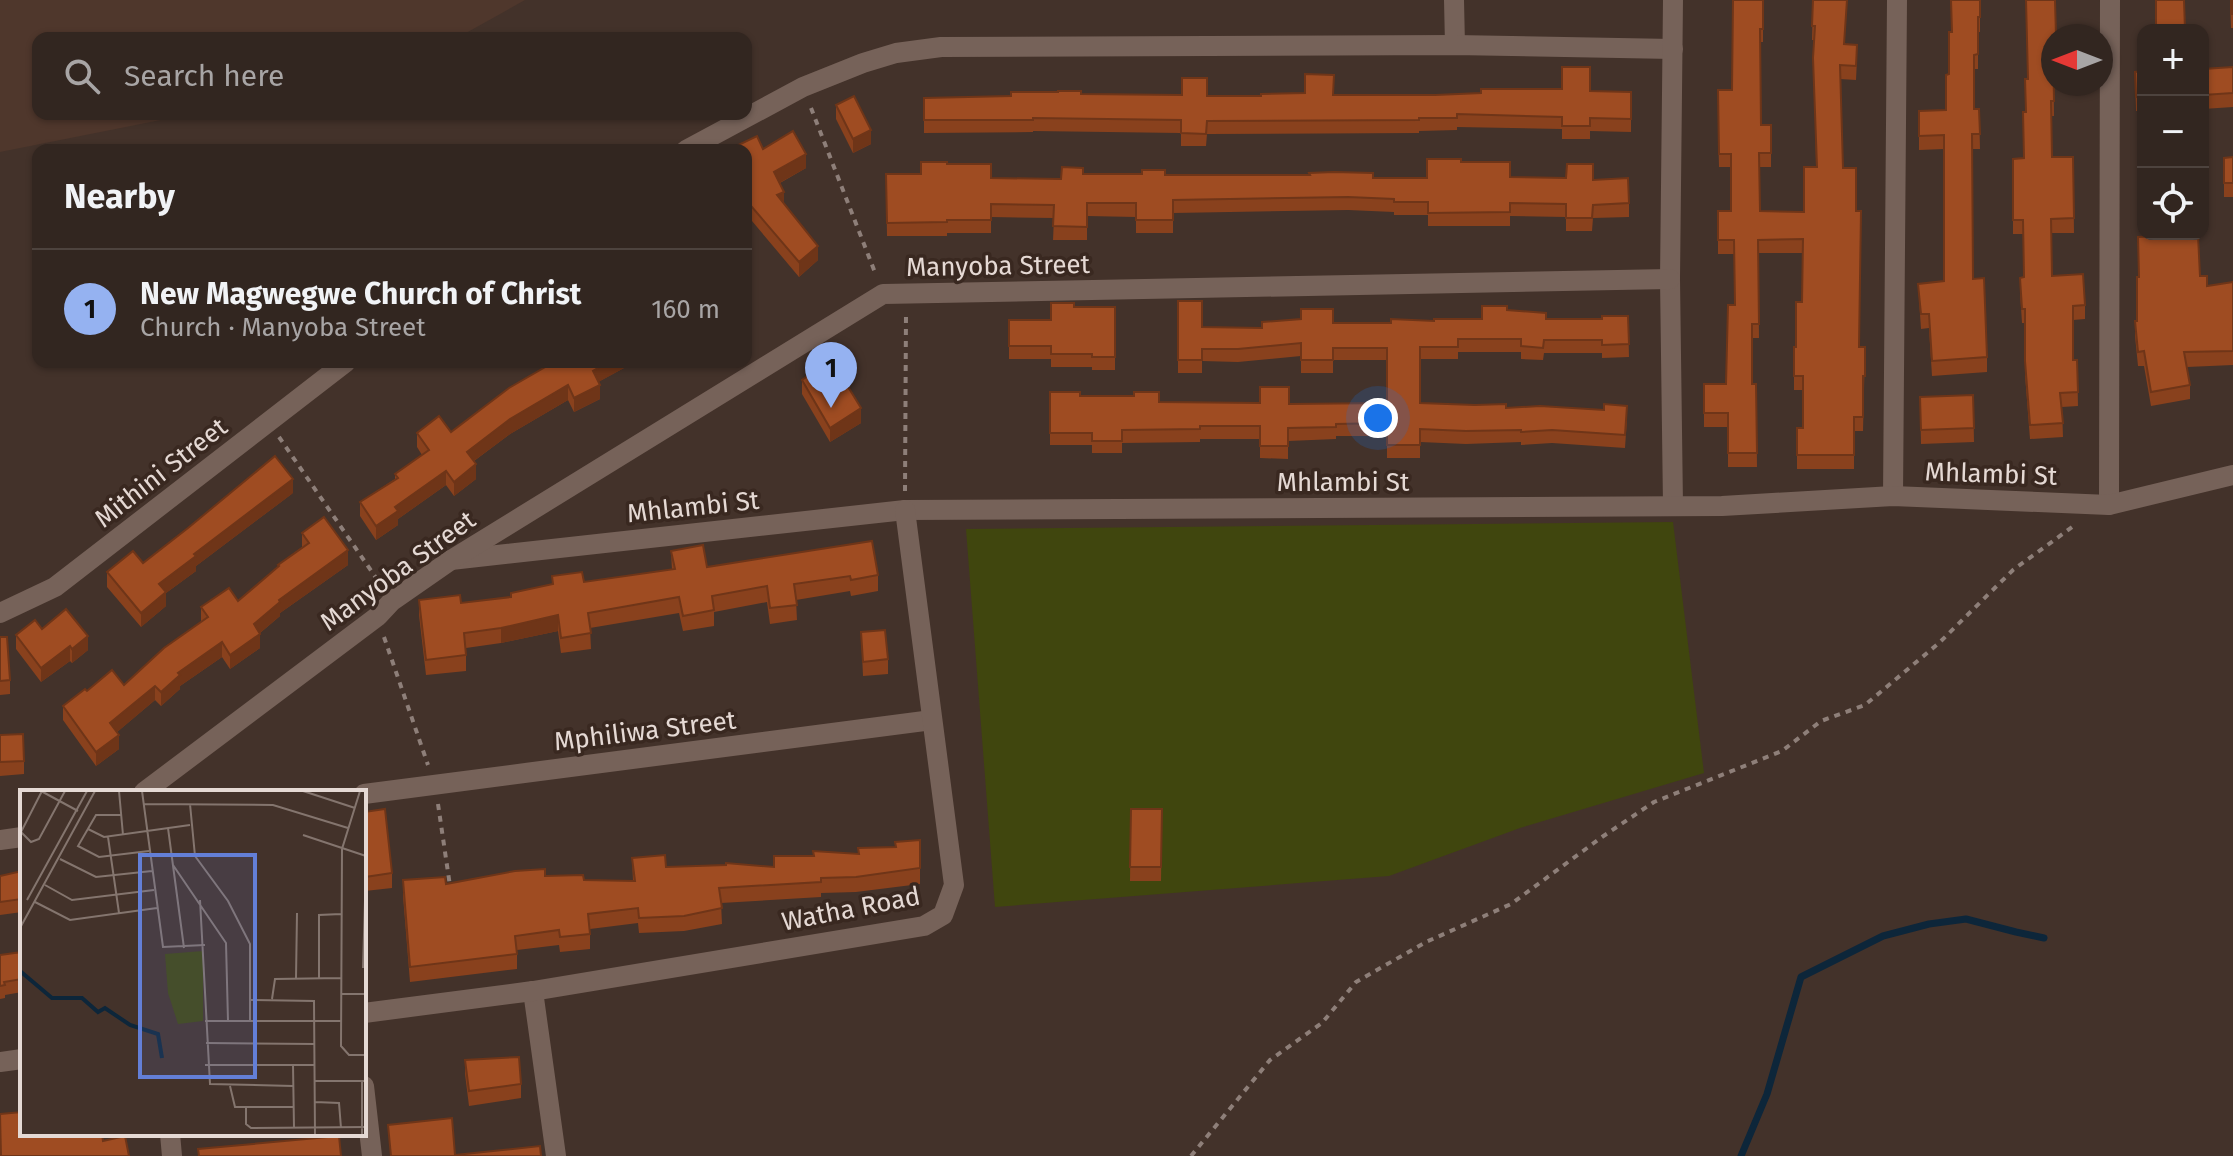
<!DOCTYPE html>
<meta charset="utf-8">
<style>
:root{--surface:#322620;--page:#3d322d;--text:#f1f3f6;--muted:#a8a5a5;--line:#4d433e;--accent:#95b2f1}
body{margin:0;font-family:"Fira Sans",sans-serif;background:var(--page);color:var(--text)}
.controls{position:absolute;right:24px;top:24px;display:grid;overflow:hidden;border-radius:16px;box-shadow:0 2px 6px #0004}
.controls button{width:72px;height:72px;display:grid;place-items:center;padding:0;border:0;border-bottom:2px solid var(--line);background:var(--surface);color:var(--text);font:40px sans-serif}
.compass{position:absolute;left:2041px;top:24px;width:72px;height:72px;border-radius:50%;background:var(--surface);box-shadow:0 2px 6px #0004;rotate:270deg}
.you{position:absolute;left:1378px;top:418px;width:28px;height:28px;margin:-20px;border:6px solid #fff;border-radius:50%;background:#1a73e8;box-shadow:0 0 0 12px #1a73e833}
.badge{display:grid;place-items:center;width:52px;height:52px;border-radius:50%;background:var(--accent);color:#111;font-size:26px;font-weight:700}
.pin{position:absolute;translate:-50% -66px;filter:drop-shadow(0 2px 4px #0008)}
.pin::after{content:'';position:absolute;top:42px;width:28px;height:24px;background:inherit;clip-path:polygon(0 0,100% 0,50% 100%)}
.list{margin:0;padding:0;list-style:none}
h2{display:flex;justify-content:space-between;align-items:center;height:104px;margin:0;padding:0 32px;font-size:34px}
h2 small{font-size:26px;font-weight:400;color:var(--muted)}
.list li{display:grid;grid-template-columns:52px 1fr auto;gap:24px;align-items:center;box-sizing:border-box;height:120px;padding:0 32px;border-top:2px solid var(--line)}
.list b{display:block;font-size:30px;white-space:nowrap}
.list p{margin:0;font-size:26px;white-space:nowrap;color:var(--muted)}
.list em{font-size:26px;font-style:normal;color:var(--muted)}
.icon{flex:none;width:44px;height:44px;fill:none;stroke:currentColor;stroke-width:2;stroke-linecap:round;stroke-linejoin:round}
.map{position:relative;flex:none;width:2233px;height:1156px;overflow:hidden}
.search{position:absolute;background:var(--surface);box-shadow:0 2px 6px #0004;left:32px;top:32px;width:720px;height:88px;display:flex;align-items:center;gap:20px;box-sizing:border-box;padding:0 28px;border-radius:16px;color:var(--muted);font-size:30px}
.panel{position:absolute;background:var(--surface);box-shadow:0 2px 6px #0004;left:32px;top:144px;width:720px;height:224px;border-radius:16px}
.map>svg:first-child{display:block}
</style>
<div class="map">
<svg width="2233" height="1156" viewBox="0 0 2233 1156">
<rect width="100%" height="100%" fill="#43322a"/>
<polygon fill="#4f372c" points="0,0 525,0 457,38 38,38 38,114 191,114 0,152"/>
<polygon fill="#40460e" points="1673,522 1704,773 1520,828 1389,876 995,907 966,529"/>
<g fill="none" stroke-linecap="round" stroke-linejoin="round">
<polyline stroke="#0d263a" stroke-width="7" points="1741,1156 1767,1094 1801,977 1883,936 1929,924 1966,919 2016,932 2044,938"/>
<g stroke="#8e7f79" stroke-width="4" stroke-dasharray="6 6" stroke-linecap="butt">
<polyline points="811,108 876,275"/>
<polyline points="279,437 381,585"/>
<polyline points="905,491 906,312"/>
<polyline points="384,637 428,765"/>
<polyline points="438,804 450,886"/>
<polyline points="1191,1156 1270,1060 1322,1023 1356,982 1426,942 1511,904 1602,837 1654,802 1782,751 1821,721 1865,705 1939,643 2013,570 2075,525"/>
</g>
<g stroke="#766259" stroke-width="20">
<polyline points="1454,0 1455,45"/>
<polyline points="686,150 803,87 863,63 896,53 941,47 1455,45 1673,49"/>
<polyline points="1893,496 1897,0"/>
<polyline points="2109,505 2110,0"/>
<polyline points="1673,506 1670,279 1673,0"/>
<polyline points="451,560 905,510 1722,506 1893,496 2109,505 2233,475"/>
<polyline points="0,613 55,587 346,362"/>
<polyline points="144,792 378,616 392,601 451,560 883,294 1670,279"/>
<polyline points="364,794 932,720"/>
<polyline points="0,840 22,837"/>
<polyline points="533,991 556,1156"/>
<polyline points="364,1013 533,991 924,926 943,915 954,885 905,510"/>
<polyline points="0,1062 22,1059"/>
<polyline points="364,1086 372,1156"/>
<polyline points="170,1134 172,1156"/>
</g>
</g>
<g fill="#89411d">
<polygon points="1763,0 1763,42 1761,42 1761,125 1771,125 1771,167 1759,167 1760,211 1804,212 1816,167 1814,40 1812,40 1813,0 1857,59 1856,80 1840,79 1843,168 1856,211 1859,347 1865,347 1863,431 1854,431 1854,469 1797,469 1797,428 1803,428 1803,390 1794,390 1794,347 1796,347 1802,302 1803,253 1758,253 1759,338 1752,338 1752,384 1756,384 1757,467 1728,467 1728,427 1704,427 1704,384 1726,384 1734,305 1734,254 1718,254 1718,225 1731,211 1731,167 1719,167 1718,127 1732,90 1733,42"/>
<polygon points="1980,0 1980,32 1978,32 1978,69 1974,69 1974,109 1979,109 1980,149 1972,149 1973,279 1987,357 1987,372 1932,376 1929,328 1921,329 1918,284 1944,281 1944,149 1919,150 1919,111 1946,110 1949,74 1952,32"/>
<polygon points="2230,0 2233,0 2233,28 2231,28"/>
<polygon points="2053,36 2054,116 2052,116 2052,157 2073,157 2074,233 2051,233 2052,276 2085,305 2085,319 2073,320 2073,360 2077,360 2078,406 2062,407 2063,437 2030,439 2025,375 2025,323 2022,323 2020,292 2020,278 2023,277 2023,234 2013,234 2013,173 2024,158 2028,79"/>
<polygon points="2233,67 2233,107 2203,109 2203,69"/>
<polygon points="2143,71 2143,111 2136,111 2135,72"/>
<polygon points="1590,91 1631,92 1631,132 1590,131 1590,139 1562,139 1562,129 1457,127 1457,130 1419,131 1419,133 1207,134 1206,146 1181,146 1181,133 1033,131 1033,132 924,133 924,98 1081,94 1207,96 1435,95"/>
<polygon points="836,105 871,144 853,153 836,119"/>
<polygon points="763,149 806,168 780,183 784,204 818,260 799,277 752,221 746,225"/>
<polygon points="2233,157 2233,197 2224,197 2224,158"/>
<polygon points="1461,162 1510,177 1593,180 1629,203 1629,217 1593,218 1592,231 1566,231 1566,217 1510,216 1510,226 1428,226 1428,215 1394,215 1394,212 1348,210 1173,213 1173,233 1136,233 1136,217 1087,216 1087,240 1053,240 1054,218 991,217 991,233 947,233 947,236 887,236 886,174 921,174 947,164 991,178 1061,179 1083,174 1427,178"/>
<polygon points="2158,236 2200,276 2207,286 2233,282 2233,365 2187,367 2190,385 2190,399 2151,406 2144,366 2138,366 2135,336 2135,321 2137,321 2139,277"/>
<polygon points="1178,301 1202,327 1262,328 1333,323 1391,323 1434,321 1482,319 1507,310 1546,319 1602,319 1628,316 1629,357 1602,358 1602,353 1544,353 1543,360 1521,359 1521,352 1458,352 1458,359 1420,359 1420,403 1627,418 1625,448 1552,443 1521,445 1521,442 1466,444 1420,442 1420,458 1387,458 1387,436 1336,436 1336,439 1288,441 1288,459 1260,458 1260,439 1200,439 1200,442 1122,443 1122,453 1092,453 1092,445 1050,445 1050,392 1080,396 1159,402 1289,404 1387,403 1387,360 1333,360 1333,373 1301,373 1301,356 1238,362 1202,361 1202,373 1178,373"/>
<polygon points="1074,307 1115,307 1115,370 1092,370 1092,367 1051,367 1051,359 1009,359 1009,320 1051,320"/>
<polygon points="553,362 635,362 598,382 600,399 574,412 568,400 510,434 474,461 476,479 454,496 446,485 398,519 398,525 376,540 360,516 360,502 395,479 395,474 422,455 417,447 417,433 451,432"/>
<polygon points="802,380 861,423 830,442 802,394"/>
<polygon points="1973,395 1974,442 1921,444 1920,397"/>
<polygon points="293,493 196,566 196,571 166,593 166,606 141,627 107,587 107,572 143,563"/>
<polygon points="302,533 348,565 280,613 280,616 260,633 260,648 230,669 222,657 180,686 180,689 161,706 155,700 117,732 119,749 96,766 63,720 63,706 87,691 124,685 201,622 201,607 238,601 278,567 278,565 302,547"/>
<polygon points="671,551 707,567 878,575 878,591 851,596 850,591 796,600 797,620 770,624 767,602 714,612 714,626 683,631 679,613 590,628 591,649 561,653 558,631 501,643 466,648 466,671 426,675 419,615 419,600 461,603 511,597 511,593 552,584 552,576 584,582 672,570"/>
<polygon points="42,629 88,650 72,663 70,661 41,682 16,649 16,635"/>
<polygon points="861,632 888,659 888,674 863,676"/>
<polygon points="0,637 10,680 10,694 0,695"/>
<polygon points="0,735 24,761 24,774 0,776"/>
<polygon points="1131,809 1162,809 1161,881 1130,881"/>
<polygon points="364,812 392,873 392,888 365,891"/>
<polygon points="920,840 920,884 856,892 821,893 821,897 721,903 722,924 684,931 639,933 638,923 590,929 590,949 560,952 559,945 517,950 517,969 410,982 403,896 403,880 446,884 545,876 584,880 633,881 632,858 666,867 774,867 774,856 858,854 858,848 895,847"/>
<polygon points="22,871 22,912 0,915 0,876"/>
<polygon points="22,952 22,992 5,995 5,998 0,999 0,955"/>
<polygon points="465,1060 521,1084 521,1098 469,1106 465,1074"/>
</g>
<g fill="#6f3518">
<polygon points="871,130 871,144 853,153 853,139"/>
<polygon points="806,154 806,168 774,186 774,172"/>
<polygon points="784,192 784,206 777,195"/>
<polygon points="752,207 752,221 746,225 746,210"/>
<polygon points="818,246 818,260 799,277 799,262"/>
<polygon points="608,362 635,362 593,385 593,371"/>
<polygon points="568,385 568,400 510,434 467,466 467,452 510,419"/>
<polygon points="600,385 600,399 574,412 574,398"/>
<polygon points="861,408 861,423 830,442 830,428"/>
<polygon points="476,464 476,479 454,496 454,482"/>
<polygon points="446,471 446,485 398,519 398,525 376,540 376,526 395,507"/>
<polygon points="293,479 293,493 196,566 196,571 166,593 166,606 141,627 141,613 159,584 194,554"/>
<polygon points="348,550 348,565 280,613 280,616 254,638 254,624 279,600"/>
<polygon points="558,615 558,631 501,643 501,628"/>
<polygon points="260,634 260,648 230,669 230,655"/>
<polygon points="88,636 88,650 72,663 72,649"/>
<polygon points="222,642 222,657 180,686 180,689 161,706 161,692 178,673"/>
<polygon points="70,646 70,661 41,682 41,668"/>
<polygon points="155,686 155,700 110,738 110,723"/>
<polygon points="119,735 119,749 96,766 96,752"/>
</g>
<g fill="#9f4c22" stroke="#6f3518" stroke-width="2">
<polygon points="1733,0 1763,0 1763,29 1760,29 1761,125 1771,125 1771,153 1759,153 1760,211 1804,212 1804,167 1817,167 1813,58 1815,26 1812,26 1813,0 1847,0 1844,44 1857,45 1856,66 1840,65 1843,168 1856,168 1856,211 1861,211 1859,347 1865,347 1865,376 1863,376 1863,417 1854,417 1854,455 1797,455 1797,428 1803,428 1803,376 1794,376 1794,347 1796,347 1796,302 1802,302 1803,239 1758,240 1759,324 1752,324 1752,384 1756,384 1757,453 1728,453 1728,413 1704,413 1704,384 1726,384 1728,305 1735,305 1734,240 1718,240 1718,211 1731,211 1731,154 1719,154 1718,90 1732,90"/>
<polygon points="1951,0 1980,0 1980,17 1978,17 1978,54 1974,55 1974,109 1979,109 1980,134 1972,134 1973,279 1984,278 1987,357 1932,361 1929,314 1921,314 1918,284 1944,281 1944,135 1919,136 1919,111 1946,110 1946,75 1949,74 1949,32 1952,32"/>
<polygon points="2026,0 2055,0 2056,36 2053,36 2054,101 2051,101 2052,157 2073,157 2074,218 2051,219 2052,276 2083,274 2085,305 2073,306 2073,360 2077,360 2078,392 2060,393 2063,423 2030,425 2025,361 2025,309 2022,309 2020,278 2024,277 2023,220 2013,220 2013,159 2024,158 2023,112 2026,112 2025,79 2028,79"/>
<polygon points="2156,0 2184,0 2185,30 2156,30"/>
<rect x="2231" y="0" width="2" height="14"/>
<polygon points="1562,67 1590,67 1590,91 1631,92 1631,119 1590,118 1590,126 1562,126 1562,117 1457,114 1457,118 1419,118 1419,120 1207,121 1206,134 1181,133 1181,120 1033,118 1033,120 924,120 924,98 1011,96 1011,92 1058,92 1058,91 1081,91 1081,94 1182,95 1182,78 1207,78 1207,96 1261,96 1261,94 1305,93 1305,74 1334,75 1333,95 1435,95 1481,93 1481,89 1562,89"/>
<polygon points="2233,67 2233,93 2203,95 2203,69"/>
<polygon points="2143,71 2143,97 2136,97 2135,72"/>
<polygon points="854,96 871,130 853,139 836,105"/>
<polygon points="793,131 806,154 774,172 784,192 777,195 818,246 799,262 752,207 746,210 746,150 731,150 730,149 757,136 763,149"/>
<polygon points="2233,157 2233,183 2224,183 2224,158"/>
<polygon points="1427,159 1461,159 1461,162 1510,162 1510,177 1566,178 1567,164 1593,164 1593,180 1628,178 1629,203 1593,205 1592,218 1566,218 1566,204 1510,203 1510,212 1428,213 1428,202 1394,202 1394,199 1348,197 1173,200 1173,220 1136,220 1136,203 1087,203 1087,227 1053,226 1054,205 991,204 991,220 947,220 947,222 887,223 886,174 921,174 921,162 947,162 947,164 991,164 991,178 1061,179 1062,167 1083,168 1083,174 1142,174 1142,170 1165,170 1165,175 1310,175 1309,173 1334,172 1373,173 1373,178 1427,178"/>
<polygon points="2158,234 2198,235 2200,276 2207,276 2207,286 2233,282 2233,351 2184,352 2190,385 2151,392 2144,351 2138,352 2135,321 2137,321 2137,277 2139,277 2138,237 2159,236"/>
<polygon points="1178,301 1202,301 1202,327 1262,328 1262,322 1301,319 1301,309 1333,309 1333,323 1391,323 1391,319 1434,321 1434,319 1482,319 1482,306 1507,306 1507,310 1546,313 1546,319 1602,319 1602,316 1628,316 1629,344 1602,345 1602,340 1544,340 1543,348 1521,346 1521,339 1458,339 1458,347 1420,347 1420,403 1475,405 1506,404 1506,408 1540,406 1604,410 1604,404 1627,406 1625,435 1552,430 1521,432 1521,430 1466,431 1420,429 1420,445 1387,445 1387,423 1336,424 1336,427 1288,428 1288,446 1260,446 1260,426 1200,426 1200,429 1122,430 1122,441 1092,441 1092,433 1050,433 1050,392 1080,392 1080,396 1134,396 1134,392 1159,392 1159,402 1260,403 1260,387 1289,387 1289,404 1387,403 1387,348 1333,348 1333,360 1301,360 1301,343 1238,349 1202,349 1202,360 1178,360"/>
<polygon points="1051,303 1074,303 1074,307 1115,307 1115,357 1092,357 1092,354 1051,354 1051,346 1009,346 1009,320 1051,320"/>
<polygon points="831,359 861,408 830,428 802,380"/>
<polygon points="554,362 608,362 593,371 600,385 574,398 568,385 510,419 467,452 476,464 454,482 446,471 395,507 398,511 376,526 360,502 398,478 395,474 429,450 417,433 439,416 451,432 509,388"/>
<polygon points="1973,395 1974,428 1921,430 1920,397"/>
<polygon points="275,456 293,479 194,554 196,556 159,584 166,592 141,613 107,572 133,551 143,563 188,528"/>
<polygon points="324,517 348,550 279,600 280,602 254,624 260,634 230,655 222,642 178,673 180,675 161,692 155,686 110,723 119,735 96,752 63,706 85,689 87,691 112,670 124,685 164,648 208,617 201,607 229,588 238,601 279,566 278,565 309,543 302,533"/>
<polygon points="872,541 878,575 851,580 850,576 794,584 797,605 770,608 767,586 712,596 714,610 683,616 679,597 588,613 591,633 561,638 558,615 501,628 464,633 466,655 426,660 419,600 460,595 461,603 511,597 511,593 553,584 552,576 582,572 584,582 675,569 671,551 703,545 707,567"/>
<polygon points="66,609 88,636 72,649 70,646 41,668 16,635 35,620 42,629"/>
<polygon points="885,630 888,659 863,662 861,632"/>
<polygon points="0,637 7,637 10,680 0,681"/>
<polygon points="23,734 24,761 0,762 0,735"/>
<polygon points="385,809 392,873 365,877 364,812"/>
<polygon points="1131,809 1162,809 1161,867 1130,867"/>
<polygon points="920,840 920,868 856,877 821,878 821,882 719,888 722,908 684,916 639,918 638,908 588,914 590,934 560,937 559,930 515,936 517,954 410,967 403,880 445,877 446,884 515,871 545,869 545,876 583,875 584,880 635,881 632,858 665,855 666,867 726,865 726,863 774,867 774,856 814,856 813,851 859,854 858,848 896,847 895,842"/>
<polygon points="22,871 22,899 0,902 0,876"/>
<polygon points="22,952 22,979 4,982 5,985 0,986 0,955"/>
<polygon points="519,1057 521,1084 469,1091 465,1060"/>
<polygon points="22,1112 22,1134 102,1134 103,1141 125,1136 129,1156 1,1156 0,1114"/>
<polygon points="452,1118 455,1155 540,1146 541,1156 391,1156 388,1125"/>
<polygon points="339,1136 341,1156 199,1156 198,1149"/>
</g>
<g text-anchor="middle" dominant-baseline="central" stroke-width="7" stroke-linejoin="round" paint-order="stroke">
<g font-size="26" fill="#e5d9d4" stroke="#392820">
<text transform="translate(998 266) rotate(-1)">Manyoba Street</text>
<text transform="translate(161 473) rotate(-38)">Mithini Street</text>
<text transform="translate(1991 474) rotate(2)">Mhlambi St</text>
<text x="1343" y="482">Mhlambi St</text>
<text transform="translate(693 507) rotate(-6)">Mhlambi St</text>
<text transform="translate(398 571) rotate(-36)">Manyoba Street</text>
<text transform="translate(645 731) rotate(-7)">Mphiliwa Street</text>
<text transform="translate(851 909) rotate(-11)">Watha Road</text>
</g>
</g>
<g transform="translate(20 790)">
<rect width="346" height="346" fill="#43322a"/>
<path d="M183 161V231L158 234 148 203 145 164Z" fill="#40460e"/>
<path fill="none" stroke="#0d263a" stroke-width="4" d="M0 181 32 208H62L78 222 85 218 110 235 138 244 142 268"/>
<path fill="none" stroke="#84756e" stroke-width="2" d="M21 1 58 21M22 1 1 42 11 52 19 49 45 1M99 1 103 45M122 1 143 157 185 155M283 1 335 18M340 1 322 59 321 256 329 265H346M123 14 253 15 328 38M170 14 175 66 208 111 230 154V231M101 25H76L58 56 79 67 129 61M148 38 164 158M68 39 84 47 170 35M283 45 346 66M88 47 99 123M40 69 76 87 132 81M153 75 206 153 208 231M25 95 52 110 134 100M7 110 67 1M180 110 190 294 273 296M15 112 50 130 137 118M0 138 75 1M343 178 346 77M276 188 277 123M299 188V125L321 124M321 204H346M252 209 255 189 321 188M231 210 294 211 295 345M185 231H321M186 253 295 254M185 275H295M273 275 274 338M295 291H346M342 291V345M210 296 215 317H274M295 312 319 313 321 338M226 317V334L231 338 346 337"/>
<path fill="#637fd7" fill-opacity="0.15" stroke="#637fd7" stroke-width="4" d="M120 65H235V287H120Z"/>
<rect width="346" height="346" fill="none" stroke="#e5d9d4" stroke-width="4"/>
</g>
</svg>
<div class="controls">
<button>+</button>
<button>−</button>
<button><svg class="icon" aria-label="locate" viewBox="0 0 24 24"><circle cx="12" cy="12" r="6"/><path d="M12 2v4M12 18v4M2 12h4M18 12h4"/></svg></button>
</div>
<svg class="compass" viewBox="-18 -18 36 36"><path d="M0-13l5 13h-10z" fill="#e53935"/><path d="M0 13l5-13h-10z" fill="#a8a5a5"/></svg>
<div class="you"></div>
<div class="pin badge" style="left:831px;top:408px">1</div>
<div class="search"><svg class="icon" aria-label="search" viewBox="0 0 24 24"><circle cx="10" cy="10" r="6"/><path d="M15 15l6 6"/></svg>Search here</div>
<section class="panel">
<h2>Nearby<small></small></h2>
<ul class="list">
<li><span class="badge">1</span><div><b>New Magwegwe Church of Christ</b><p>Church · Manyoba Street</p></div><em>160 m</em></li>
</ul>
</section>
</div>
